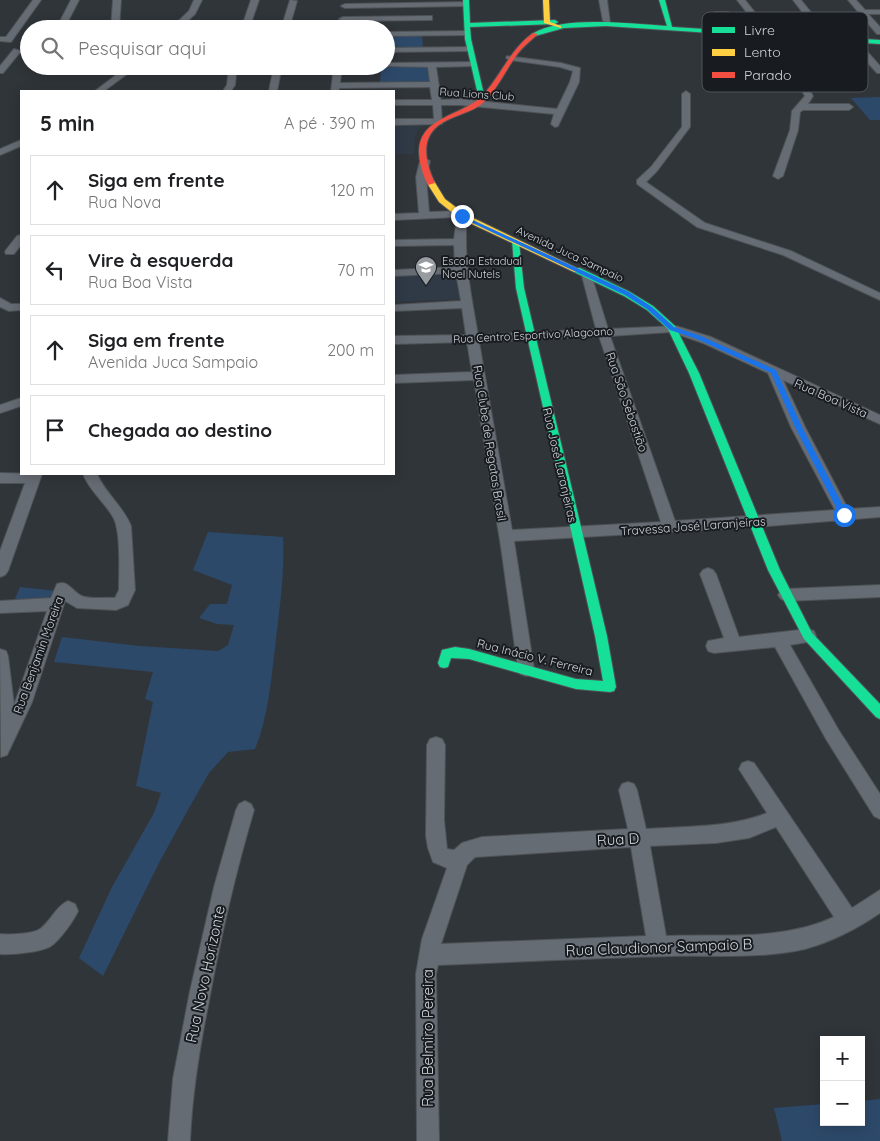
<!DOCTYPE html>
<html lang="pt">
<meta charset="utf-8">
<style>
:root{--surface:#fff;--page:#f2f2f2;--text:#202124;--muted:#757577;--line:#e0e0e0}
body{margin:0;font-family:Quicksand,sans-serif;background:var(--page);color:var(--text)}
.controls{position:absolute;right:15px;bottom:15px;display:grid;overflow:hidden;border-radius:0px;box-shadow:0 2px 12px #0003}
.controls button{width:45px;height:45px;display:grid;place-items:center;padding:0;border:0;border-bottom:1px solid var(--line);background:var(--surface);color:var(--text);font:25px sans-serif}
.stop{position:absolute;width:15px;height:15px;margin:-11px;border:4px solid #1a73e8;border-radius:50%;background:#fff}
.stop.end{background:#1a73e8;border-color:#fff;box-shadow:0 1px 5px #0008}
.list{margin:0;padding:0;list-style:none}
h2{display:flex;justify-content:space-between;align-items:center;height:65px;margin:0;padding:0 20px;font-size:21px}
h2 small{font-size:16px;font-weight:400;color:var(--muted)}
.list li{display:grid;grid-template-columns:32px 1fr auto;gap:15px;align-items:center;box-sizing:border-box;height:70px;margin:0 10px 10px;padding:0 10px;border:1px solid var(--line);border-radius:0px}
.list b{display:block;font-size:19px;white-space:nowrap}
.list p{margin:0;font-size:16px;white-space:nowrap;color:var(--muted)}
.list em{font-size:16px;font-style:normal;color:var(--muted)}
.icon{flex:none;width:28px;height:28px;fill:none;stroke:currentColor;stroke-width:2;stroke-linecap:round;stroke-linejoin:round}
.map{position:relative;flex:none;width:880px;height:1141px;overflow:hidden}
.search{position:absolute;background:var(--surface);box-shadow:0 2px 12px #0003;left:20px;top:20px;width:375px;height:55px;display:flex;align-items:center;gap:12px;box-sizing:border-box;padding:0 18px;border-radius:28px;color:var(--muted);font-size:19px}
.panel{position:absolute;background:var(--surface);box-shadow:0 2px 12px #0003;left:20px;top:90px;width:375px;height:385px;border-radius:0px}
.map>svg:first-child{display:block}
</style>
<div class="map">
<svg width="880" height="1141" viewBox="0 0 880 1141">
<rect width="100%" height="100%" fill="#30353a"/>
<g fill="#303a47">
<polygon points="802,39 848,43 871,69 826,69"/>
<polygon points="394,123 421,125 415,136 414,154 394,154"/>
<polygon points="457,271 460,299 394,302 394,273"/>
</g>
<g fill="#2d496a">
<polygon points="386,34 422,34 423,47 386,48"/>
<polygon points="430,66 431,83 380,84 381,67"/>
<polygon points="880,97 880,120 870,120 851,98"/>
<path d="M208 532 283 537C285 575 279 611 275 648 271 681 268 718 255 749L228 752 209 773 189 808 160 861 103 976 79 958 112 887 154 813 161 793 136 786 153 702 145 699 153 672 54 662 62 637 139 646 218 651 228 645 234 625 217 624 199 618 210 604H227L232 585 193 570Z"/>
<polygon points="20,587 57,591 54,600 15,599"/>
<polygon points="880,1099 880,1141 782,1141 774,1108 824,1104 824,1122 861,1122 861,1101"/>
</g>
<polygon fill="#4b4b4c" stroke="#707071" points="714,12 729,12 735,24 719,24"/>
<g fill="none" stroke-linecap="round" stroke-linejoin="round">
<g stroke="#4e5256" stroke-width="2">
<g id="street">
<polygon points="33,0 41,0 11,42 0,41 0,37 6,37"/>
<polygon points="71,0 79,0 64,29 56,29"/>
<polygon points="113,0 121,0 119,29 111,29"/>
<polygon points="194,0 202,0 195,14 179,29 170,29 189,11"/>
<polygon points="251,0 259,0 249,29 241,29"/>
<polygon points="290,0 297,1 289,29 281,29"/>
<polygon points="599,0 607,0 610,23 603,21"/>
<polygon points="737,0 745,0 787,53 813,96 808,104 849,104 853,107 849,110 803,110 800,112 798,130 783,176 778,179 773,176 790,130 792,111 805,96 781,56"/>
<polygon points="793,0 801,0 830,36 830,40 824,40"/>
<polygon points="848,0 856,0 865,10 880,10 880,14 868,14 880,27 880,34 877,34"/>
<polygon points="466,2 469,2 469,6 345,8 341,6 345,4"/>
<polygon points="429,16 432,16 432,20 343,21 339,19 343,17"/>
<polygon points="467,31 470,31 470,35 386,36 386,32"/>
<polygon points="849,38 855,38 880,66 880,73 877,73 849,42"/>
<polygon points="470,47 473,47 473,51 386,52 386,48"/>
<polygon points="14,49 21,51 3,73 0,73 0,66"/>
<polygon points="507,56 561,63 580,68 579,82 558,126 555,127 551,124 554,114 460,105 441,105 442,124 394,125 394,119 434,119 433,105 394,105 394,100 432,100 430,87 339,88 339,91 331,91 334,66 342,66 340,83 430,82 428,67 383,66 386,66 386,63 473,62 476,62 476,66 436,67 441,100 460,99 557,109 570,82 573,71 560,67 510,60 506,58"/>
<polygon points="128,66 138,66 104,91 95,91"/>
<polygon points="229,66 237,66 235,85 231,91 223,91 227,85"/>
<polygon points="274,66 282,66 277,91 269,91"/>
<polygon points="686,91 690,94 690,127 657,171 646,182 705,223 791,251 880,293 880,300 783,255 697,227 637,184 637,180 651,167 682,127 682,94"/>
<polygon points="21,140 21,146 0,155 0,149"/>
<path d="M425 158 430 161 426 177 429 212 459 211 467 216C463 257 471 295 478 335L596 329 582 276 583 274H591L608 329 676 326 711 337 880 415V424L783 380 805 427 848 509 880 507V517L755 527 514 541 534 669 532 674 526 676 520 674 518 669 501 547 474 380 394 383V375L472 372 467 342 394 344V336L466 335 462 308 394 311V305L461 301 456 273 394 276V270L455 267 454 245 394 246V240L454 239 457 217 394 220V214L419 213 416 177 420 161ZM671 332 703 343 768 373 791 427 835 510 675 521 610 336ZM599 336 661 522 512 530 479 342Z"/>
<polygon points="21,235 21,245 14,254 6,254 5,252 6,250 17,236"/>
<polygon points="0,298 11,304 21,304 21,310 9,311 0,307"/>
<polygon points="21,398 21,406 0,413 0,405"/>
<polygon points="0,473 42,474 8,571 5,575 0,577 0,551 25,483 0,483"/>
<path d="M83 474H97C105 493 123 506 131 526L135 590 128 605 116 610 77 608 65 601 32 702 7 755 1 757 0 649 6 651 8 656 14 705 47 611 0 613V601L51 598 57 584C68 580 71 590 80 595 87 600 106 597 115 598L119 590C119 573 121 533 114 519 106 503 90 492 83 474Z"/>
<polygon points="708,568 713,570 716,574 739,637 808,629 814,631 816,636 814,641 790,645 838,729 880,794 880,819 874,816 826,739 775,647 714,653 708,651 706,646 708,641 724,638 700,574 703,570"/>
<polygon points="880,585 880,597 786,601 781,599 778,595 781,591 786,589"/>
<path d="M436 737 442 739 445 745 444 820 447 849 454 850 462 843 482 837 628 829 619 790 622 784 628 782 634 784 637 790 646 829C687 826 729 828 767 813L739 769 742 763 748 761 754 763 852 908 880 890V913C858 928 831 942 805 949 761 959 714 955 669 956 592 958 515 962 438 965L436 974 439 1141H417L416 974 422 939 447 868 433 862 428 848 426 836 427 745 430 739ZM776 827 834 917C783 941 722 934 666 936L650 846 716 843 749 838ZM631 847 646 936 441 944 467 865 475 857Z"/>
<path d="M245 801 251 804 254 810C235 874 220 940 208 1006 199 1051 192 1095 190 1141H168L173 1079 190 991 214 887 236 810 239 804Z"/>
<path d="M68 901 75 904 78 911C74 920 60 940 51 946 43 952 11 955 0 954V934C8 935 33 934 40 929 51 921 55 907 68 901Z"/>
</g>
</g>
<g stroke="#4e5256" stroke-width="2">
<g id="fast">
<polygon points="463,0 469,0 470,23 555,20 558,22 555,24 470,27 471,39 485,99 482,101 479,99 465,39"/>
<path d="M659 0H665L672 27 880 40V44L606 26 564 28 535 36 532 34C564 15 630 24 667 26Z"/>
<polygon points="512,240 519,242 524,288 607,636 616,687 614,691 610,692 576,689 469,659 451,658 448,667 444,668 440,667 438,663 442,650 455,647 469,649 576,679 603,681 595,636 516,288"/>
<polygon points="574,268 580,268 630,292 653,306 675,326 699,373 780,570 812,633 880,704 880,719 876,717 804,639 768,570 689,373 668,329 647,310 624,296 574,272"/>
</g>
</g>
<g stroke="#4e5256" stroke-width="2">
<g id="slow">
<polygon points="543,0 549,0 550,22 561,26 561,28 544,23"/>
<polygon points="428,181 434,181 445,199 465,214 581,270 574,272 459,218 439,202 427,183"/>
</g>
</g>
<g stroke="#4e5256" stroke-width="2">
<path id="jam" d="M533 33 538 34C529 42 520 49 514 59 504 73 496 91 483 103 468 116 441 116 430 135 422 149 428 169 435 183L428 185C423 175 419 163 419 151 420 115 466 116 485 93 502 73 511 49 533 33Z"/>
</g>
<use href="#street" fill="#666c74" fill-rule="evenodd"/>
<use href="#fast" fill="#16e098" fill-rule="evenodd"/>
<use href="#slow" fill="#ffcf43" fill-rule="evenodd"/>
<use href="#jam" fill="#f24e42" fill-rule="evenodd"/>
</g>
<polygon fill="#1a73e8" points="462,215 629,292 652,307 674,327 701,336 776,370 802,427 848,515 847,517 844,518 840,515 795,427 771,373 697,339 670,330 647,309 625,295 460,217"/>
<defs>
<g id="school-pin" transform="scale(1.125)"><path d="M0 17L-7.5 6A9.5 9.5 0 1 1 7.5 6Z" fill="#989da2" stroke="#181c20"/><path d="M0-5L7-2L0 1L-7-2ZM-4 1L0 2.5L4 1V4Q0 6-4 4Z" fill="#fff"/></g>
</defs>
<g fill-rule="evenodd">
<use href="#school-pin" x="426" y="267"/>
</g>
<g text-anchor="middle" dominant-baseline="central" stroke-width="4" stroke-linejoin="round" paint-order="stroke">
<g font-size="11" fill="#d0d5da" stroke="#181c20">
<text transform="translate(477 94) rotate(4)">Rua Lions Club</text>
<text transform="translate(570 254) rotate(25)">Avenida Juca Sampaio</text>
<text transform="translate(533 335) rotate(-3)">Rua Centro Esportivo Alagoano</text>
</g>
<g font-size="11" fill="#d0d5da" stroke="#181c20" text-anchor="start">
<text x="442" y="261">Escola Estadual<tspan x="442" dy="13">Noel Nutels</tspan></text>
</g>
<g font-size="12" fill="#d0d5da" stroke="#181c20">
<text transform="translate(831 398) rotate(24)">Rua Boa Vista</text>
<text transform="translate(627 402) rotate(71)">Rua São Sebastião</text>
<text transform="translate(490 443) rotate(81)">Rua Clube de Regatas Brasil</text>
<text transform="translate(560 465) rotate(77)">Rua José Laranjeiras</text>
<text transform="translate(693 526) rotate(-4)">Travessa José Laranjeiras</text>
<text transform="translate(38 655) rotate(-70)">Rua Benjamin Moreira</text>
<text transform="translate(535 657) rotate(14)">Rua Inácio V. Ferreira</text>
</g>
<g font-size="15" fill="#d0d5da" stroke="#181c20">
<text transform="translate(618 839) rotate(-3)">Rua D</text>
<text transform="translate(659 947) rotate(-2)">Rua Claudionor Sampaio B</text>
<text transform="translate(205 974) rotate(-78)">Rua Novo Horizonte</text>
<text transform="translate(427 1038) rotate(-90)">Rua Belmiro Pereira</text>
</g>
</g>
<rect x="702" y="12" width="166" height="80" rx="8" fill="#181c20" stroke="#4f5458" stroke-width="1"/>
<rect x="712" y="27" width="23" height="6" fill="#16e098"/>
<rect x="712" y="49" width="23" height="7" fill="#ffcf43"/>
<rect x="712" y="72" width="23" height="6" fill="#f24e42"/>
<g font-size="14" fill="#d0d5da">
<text x="744" y="35">Livre</text>
<text x="744" y="57">Lento</text>
<text x="744" y="80">Parado</text>
</g>
</svg>
<div class="controls">
<button>+</button>
<button>−</button>
</div>
<div class="stop" style="left:844px;top:515px"></div>
<div class="stop end" style="left:462px;top:216px"></div>
<div class="search"><svg class="icon" aria-label="search" viewBox="0 0 24 24"><circle cx="10" cy="10" r="6"/><path d="M15 15l6 6"/></svg>Pesquisar aqui</div>
<section class="panel">
<h2>5 min<small>A pé · 390 m</small></h2>
<ul class="list">
<li><svg class="icon" aria-label="ahead" viewBox="0 0 24 24"><path d="M12 20V5M6 11l6-6 6 6"/></svg><div><b>Siga em frente</b><p>Rua Nova</p></div><em>120 m</em></li>
<li><svg class="icon" aria-label="left" viewBox="0 0 24 24"><path d="M17 20v-9H6M10 6l-5 5 5 5"/></svg><div><b>Vire à esquerda</b><p>Rua Boa Vista</p></div><em>70 m</em></li>
<li><svg class="icon" aria-label="ahead" viewBox="0 0 24 24"><path d="M12 20V5M6 11l6-6 6 6"/></svg><div><b>Siga em frente</b><p>Avenida Juca Sampaio</p></div><em>200 m</em></li>
<li><svg class="icon" aria-label="arrive" viewBox="0 0 24 24"><path d="M6 21V4h12l-3 4 3 4H6"/></svg><div><b>Chegada ao destino</b></div></li>
</ul>
</section>
</div>
